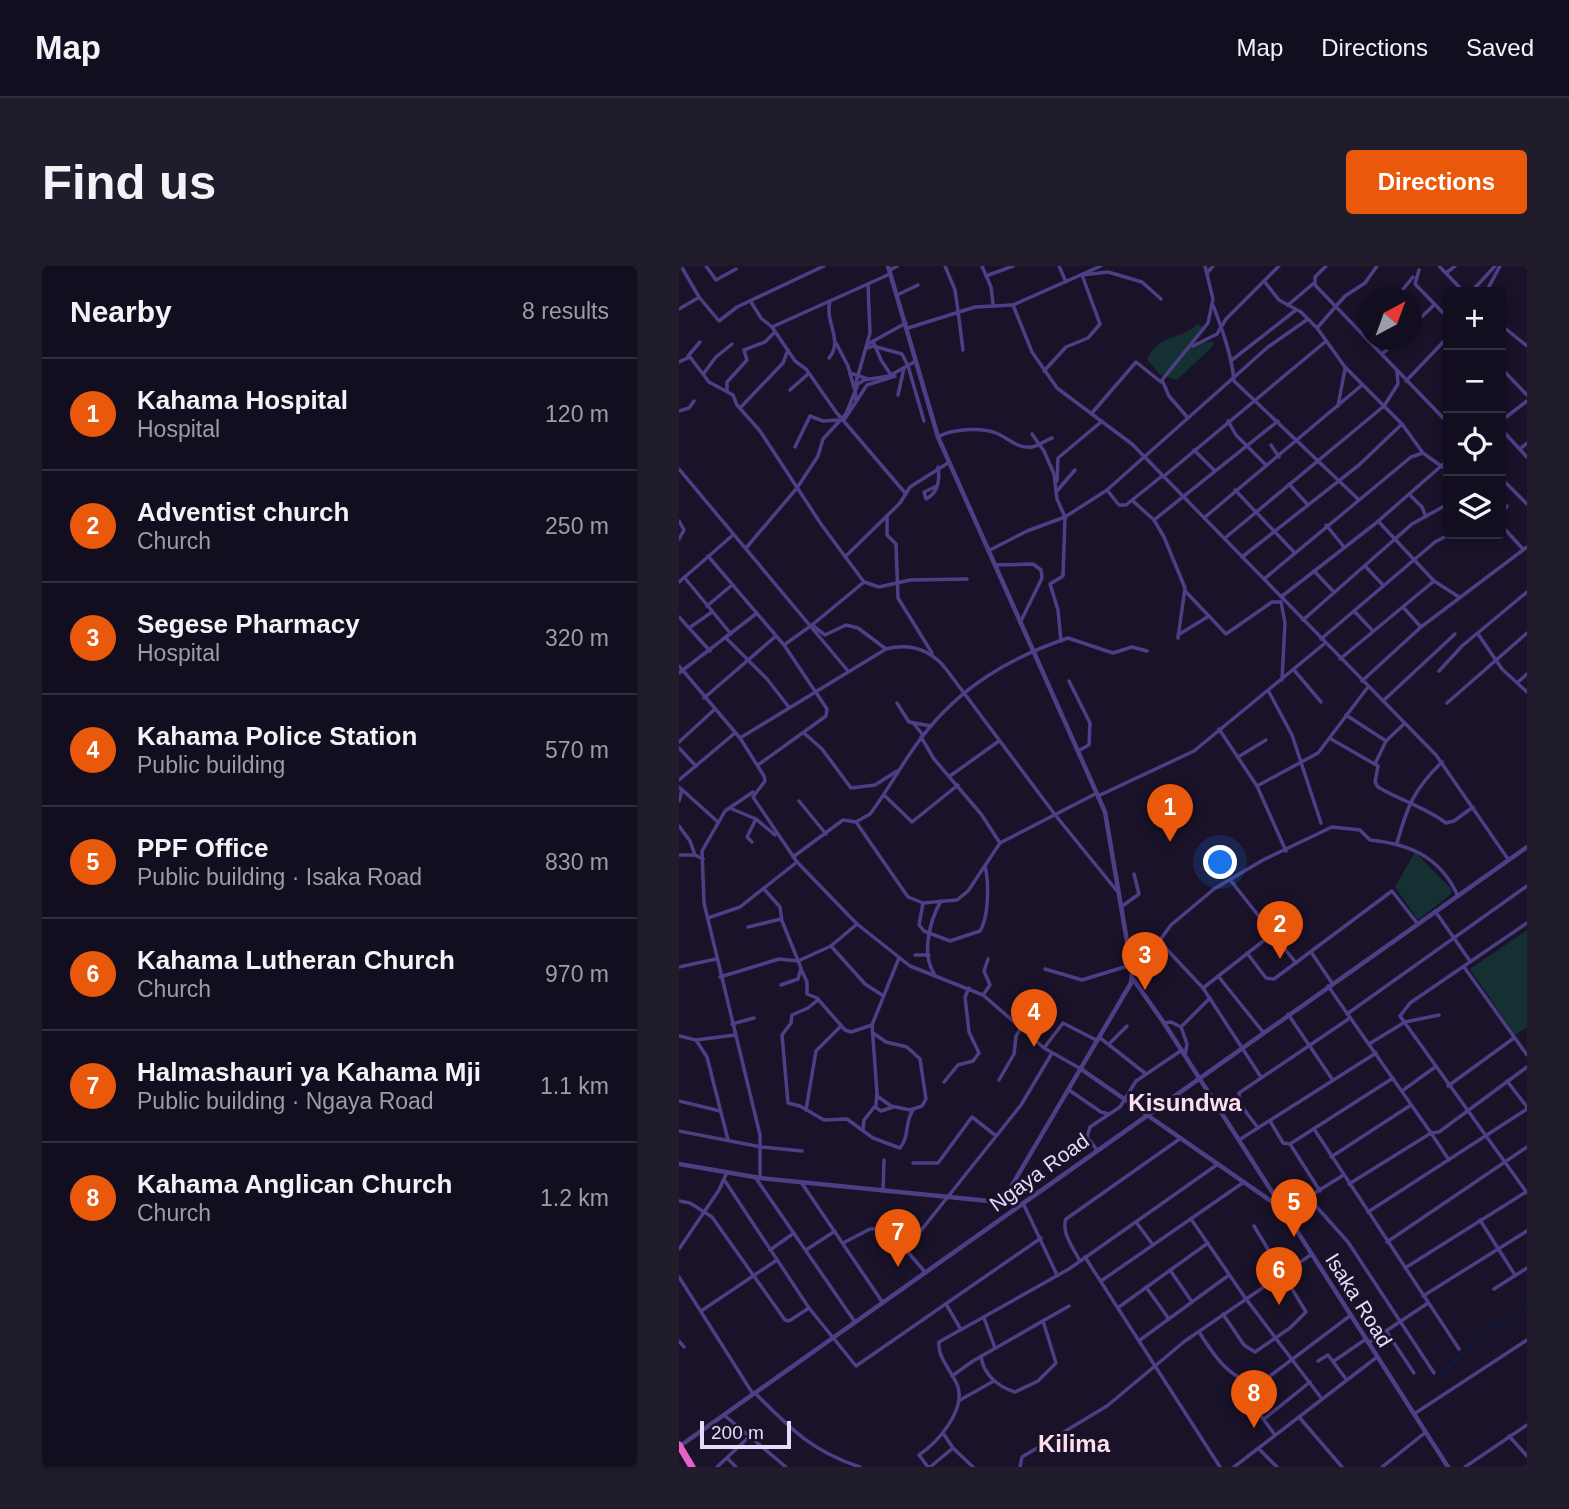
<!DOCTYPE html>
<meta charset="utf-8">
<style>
:root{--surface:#130e1f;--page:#201c2c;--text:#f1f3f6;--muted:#9d9ca4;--line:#322e3d;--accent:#ea580c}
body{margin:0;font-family:Arial,sans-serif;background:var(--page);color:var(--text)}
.controls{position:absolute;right:21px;top:21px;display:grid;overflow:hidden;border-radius:7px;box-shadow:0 4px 10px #0003}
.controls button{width:63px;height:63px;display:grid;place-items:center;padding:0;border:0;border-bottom:2px solid var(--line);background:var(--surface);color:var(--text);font:35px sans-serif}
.compass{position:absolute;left:680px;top:21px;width:63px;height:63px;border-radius:50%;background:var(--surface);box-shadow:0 4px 10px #0003;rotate:41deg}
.scale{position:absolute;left:21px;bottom:18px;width:91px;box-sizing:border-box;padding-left:7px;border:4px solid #e4dbfd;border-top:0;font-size:19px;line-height:24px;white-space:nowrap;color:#e4dbfd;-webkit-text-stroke:5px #191229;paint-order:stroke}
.you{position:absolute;left:542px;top:597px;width:24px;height:24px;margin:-18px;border:5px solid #fff;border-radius:50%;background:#1a73e8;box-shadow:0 0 0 10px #1a73e833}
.badge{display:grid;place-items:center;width:46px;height:46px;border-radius:50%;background:var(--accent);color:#fff;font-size:23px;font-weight:700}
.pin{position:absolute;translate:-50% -58px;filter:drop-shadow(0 2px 4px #0008)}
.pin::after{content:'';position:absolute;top:37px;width:24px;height:21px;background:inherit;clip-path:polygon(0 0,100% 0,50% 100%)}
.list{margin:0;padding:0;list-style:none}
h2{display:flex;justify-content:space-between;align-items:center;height:91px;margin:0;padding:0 28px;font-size:30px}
h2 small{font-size:23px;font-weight:400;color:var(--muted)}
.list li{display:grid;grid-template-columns:46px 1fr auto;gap:21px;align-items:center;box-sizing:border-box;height:112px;padding:0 28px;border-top:2px solid var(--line)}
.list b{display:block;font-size:26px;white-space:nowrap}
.list p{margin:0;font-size:23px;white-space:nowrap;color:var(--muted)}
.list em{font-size:23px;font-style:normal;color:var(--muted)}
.icon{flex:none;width:38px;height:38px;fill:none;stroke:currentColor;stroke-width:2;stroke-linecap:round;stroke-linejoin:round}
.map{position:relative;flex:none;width:848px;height:1201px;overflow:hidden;border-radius:7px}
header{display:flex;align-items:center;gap:42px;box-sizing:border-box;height:98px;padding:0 35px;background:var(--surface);border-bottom:2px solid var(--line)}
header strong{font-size:33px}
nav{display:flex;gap:38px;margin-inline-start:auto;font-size:24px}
.intro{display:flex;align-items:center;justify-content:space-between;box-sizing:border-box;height:168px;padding:0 42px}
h1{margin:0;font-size:49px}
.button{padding:18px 32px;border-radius:7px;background:var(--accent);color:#fff;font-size:24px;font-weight:700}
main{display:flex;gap:42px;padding:0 42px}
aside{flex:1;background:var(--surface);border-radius:7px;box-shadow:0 4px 10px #0003}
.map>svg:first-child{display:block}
</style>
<header>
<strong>Map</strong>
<nav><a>Map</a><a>Directions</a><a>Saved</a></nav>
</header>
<div class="intro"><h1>Find us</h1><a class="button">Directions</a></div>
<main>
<aside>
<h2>Nearby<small>8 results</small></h2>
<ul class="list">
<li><span class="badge">1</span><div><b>Kahama Hospital</b><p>Hospital</p></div><em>120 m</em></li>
<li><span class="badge">2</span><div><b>Adventist church</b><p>Church</p></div><em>250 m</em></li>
<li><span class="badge">3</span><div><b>Segese Pharmacy</b><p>Hospital</p></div><em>320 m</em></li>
<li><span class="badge">4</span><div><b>Kahama Police Station</b><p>Public building</p></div><em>570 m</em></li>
<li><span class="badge">5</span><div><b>PPF Office</b><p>Public building · Isaka Road</p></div><em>830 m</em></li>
<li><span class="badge">6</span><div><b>Kahama Lutheran Church</b><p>Church</p></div><em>970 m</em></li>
<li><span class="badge">7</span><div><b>Halmashauri ya Kahama Mji</b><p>Public building · Ngaya Road</p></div><em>1.1 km</em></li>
<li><span class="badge">8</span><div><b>Kahama Anglican Church</b><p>Church</p></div><em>1.2 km</em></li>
</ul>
</aside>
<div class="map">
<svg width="848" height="1201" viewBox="0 0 848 1201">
<rect width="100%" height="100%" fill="#191229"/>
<g fill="#153033">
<path d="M519 58 527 63 514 79 535 75 533 81 498 114 480 108 468 93C481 67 499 75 519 58Z"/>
<polygon points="736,586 772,623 772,628 739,654 716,621"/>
<polygon points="848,664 848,761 836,769 791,703"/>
</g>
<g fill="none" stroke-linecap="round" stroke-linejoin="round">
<polyline stroke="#0d1a47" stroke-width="2" points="761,1108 814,1062 848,1044"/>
<g stroke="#4c3f86" stroke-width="3.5">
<polyline points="2,0 20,31 40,55 58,41 145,0"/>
<polyline points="27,0 37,14 57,3"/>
<polyline points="266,0 276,24 279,45"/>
<polyline points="303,0 312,21 314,38"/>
<polyline points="380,0 387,16"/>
<polyline points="647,0 636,11 636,19 769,157"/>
<polyline points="760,0 785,26"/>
<polyline points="740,4 736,18 769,52"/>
<polyline points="210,5 218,0"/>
<polyline points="528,7 534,0"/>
<polyline points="767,7 776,0"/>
<polyline points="307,10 334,0"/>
<polyline points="585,15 600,34 622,46 638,62 666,101 723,158 744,187 769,205"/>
<polyline points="792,26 816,0"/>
<polyline points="807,26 821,0"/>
<polyline points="218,29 239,19"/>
<polyline points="717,32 734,11"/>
<polyline points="72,36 82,52 93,61 211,8"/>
<polyline points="334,39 422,0"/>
<path d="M534 39C543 63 553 90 555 115L679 233"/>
<polyline points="609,39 635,17"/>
<polyline points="0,43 19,32"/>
<polyline points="279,45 284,84"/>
<polyline points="822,59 848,80"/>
<polyline points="93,61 116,95 127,103 157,146 227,228"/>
<polyline points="732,61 755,39"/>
<polyline points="229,62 296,41 334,39 353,86 378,122 453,178 757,489 829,593"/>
<polyline points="638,62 666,30 686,17 698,0"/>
<polyline points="683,66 690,54"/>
<polyline points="194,75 202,94 212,109"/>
<polyline points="157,77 169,100 175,122"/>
<polyline points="189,78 227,57"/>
<polyline points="514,80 538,68 547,53 600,0"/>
<polyline points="189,82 194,80 223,88 229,100 245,155"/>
<polyline points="703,88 719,74"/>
<polyline points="9,90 21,76"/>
<path d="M150 92C165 75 145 55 151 35"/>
<polyline points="553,94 617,44"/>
<polyline points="0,96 11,91 30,116 54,129 58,139 81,165 142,258 185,316 200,321 231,314 288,313"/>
<polyline points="822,102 848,129"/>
<polyline points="365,105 387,81 409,72 421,58 403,9 429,6 463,16 482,33"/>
<polyline points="25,107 37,91 53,78"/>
<polyline points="171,107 189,113"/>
<polyline points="727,115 769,71"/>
<polyline points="48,124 48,116 68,94 65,84 86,76 96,66"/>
<polyline points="111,124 129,108"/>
<polyline points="219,129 225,102"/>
<polyline points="177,135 176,120 191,67 189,18"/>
<polyline points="659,140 666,103"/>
<polyline points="61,142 104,97 109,84"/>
<polyline points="0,145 10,142 15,135"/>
<polyline points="413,147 457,96 482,116"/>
<polyline points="509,152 490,130 483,114 529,57 534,33 526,0"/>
<polyline points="165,154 188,119 216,110"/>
<polyline points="549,155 557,169 587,199"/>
<polyline points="822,155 848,135"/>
<polyline points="822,163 848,191"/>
<polyline points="353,168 365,185 375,208 378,233 386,251 384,310 371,318 379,344 382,375"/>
<path d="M259 171C272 163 302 161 317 167 329 172 339 183 353 181 360 180 367 174 373 172"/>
<polyline points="592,179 600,191"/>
<polyline points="116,181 131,150 144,155 159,154"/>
<polyline points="841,183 848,177"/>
<polyline points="515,184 536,205"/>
<polyline points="0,203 169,405"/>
<polyline points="484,211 646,76"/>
<polyline points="822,212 848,238"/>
<polyline points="378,215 379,192 422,156"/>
<polyline points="610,218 629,239"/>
<path d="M258 220 245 226 247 233C259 227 261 214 259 201"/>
<polyline points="428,224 440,239 447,239 483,210"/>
<polyline points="556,224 615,286"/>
<polyline points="377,226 396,204"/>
<polyline points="731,229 743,241 747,251"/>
<polyline points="454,235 475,254 485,271 506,322 499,372"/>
<polyline points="822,248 828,240"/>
<polyline points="208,250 208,269 217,278 219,332 253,387"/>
<polyline points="525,252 683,119"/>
<polyline points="475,254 599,155"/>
<polyline points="0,255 5,264 0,273"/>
<polyline points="699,255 755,315 780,331"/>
<polyline points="647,259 665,281"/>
<polyline points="822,259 844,283"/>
<polyline points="546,272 705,140 719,118 718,105"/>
<polyline points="67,282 118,222 139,190 144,173 167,148 179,118 185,114 210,110 237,95"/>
<polyline points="309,285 348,265 386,251 428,224 589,81 629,53"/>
<polyline points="29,290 105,379 148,443 147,450 79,499"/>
<polyline points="166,291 221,237 231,221 269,197"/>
<polyline points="563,291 680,199 723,158"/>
<polyline points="316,299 354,298 362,304 363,312 341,357"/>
<polyline points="686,300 704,319"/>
<polyline points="635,305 655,326"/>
<polyline points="5,311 52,368"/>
<polyline points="585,313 732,191 744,187"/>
<polyline points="0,316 54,269"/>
<polyline points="507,326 547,368 593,336 602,336 606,357 603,414"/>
<polyline points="602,331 697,257 769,194"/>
<polyline points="28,340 53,319"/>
<polyline points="724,341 742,361"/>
<polyline points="675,345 693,364"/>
<polyline points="0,351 31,385"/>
<polyline points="624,354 733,258 769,238"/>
<polyline points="133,359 185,316"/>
<polyline points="10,362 33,346"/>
<polyline points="799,368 823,403 848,426"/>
<polyline points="499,369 530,350"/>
<polyline points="47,372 88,413 109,440"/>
<polyline points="642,373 756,276 771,268"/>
<polyline points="105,379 133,359 146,369 167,359 179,362 207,383"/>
<polyline points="661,393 755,315"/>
<polyline points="0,400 61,472 85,510 86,515 74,531 118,596 178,658 231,700 304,729 365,782 402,803"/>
<polyline points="615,404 642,436"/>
<polyline points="760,405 783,380 848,326"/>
<polyline points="0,407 78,347"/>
<polyline points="390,415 411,457 410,479 399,485"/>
<polyline points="683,415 742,361 848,281"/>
<polyline points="839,416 848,408"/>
<polyline points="590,426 613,469 642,557"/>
<polyline points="25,432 97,370"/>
<polyline points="704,435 776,368"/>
<polyline points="218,437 230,456 252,460"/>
<polyline points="768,437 848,367"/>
<polyline points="667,449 707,475 696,498"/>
<polyline points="235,458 244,469"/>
<polyline points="540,463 578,520"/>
<polyline points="125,467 143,483 172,522 196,519 218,505"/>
<polyline points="242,471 255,493 302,548 321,577"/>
<path d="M61 472 207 383C231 377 251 383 267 403L377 550 438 625"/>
<path d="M652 473 699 500 696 516 699 521C722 535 746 541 767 557L775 555 794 541"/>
<polyline points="707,475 726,457"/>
<polyline points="0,476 36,443"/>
<polyline points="0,482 17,500"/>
<polyline points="559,491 587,474"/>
<polyline points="271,510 320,475"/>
<polyline points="0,514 56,467"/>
<polyline points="0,521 39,556"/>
<polyline points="74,526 46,545 23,585 25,637 81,869 81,912"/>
<polyline points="205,529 233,556 279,519"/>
<polyline points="419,530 515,485 645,378"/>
<polyline points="0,535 3,524"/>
<polyline points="120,535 147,568"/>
<polyline points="53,543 77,553 96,569"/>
<polyline points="177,556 229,631 244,637 278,634 289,625 321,577 418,527"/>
<polyline points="0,560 11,575 16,589"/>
<polyline points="73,576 68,571 77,553"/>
<path d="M718 577C728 541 735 523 763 496"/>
<polyline points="607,585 578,520 639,487 689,421"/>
<polyline points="0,589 16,589 24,593"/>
<path d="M114 591 164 554 177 556 191 548C210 523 224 495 243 471 281 421 330 392 389 372L434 387 453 381 468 385"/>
<polyline points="552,615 617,697"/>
<polyline points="85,623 101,641 103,655 122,702 119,713 102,719"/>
<path d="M244 637 240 659 245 665 271 675 301 665C310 651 310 616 306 600"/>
<polyline points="442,641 460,628 455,608"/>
<polyline points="756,645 791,695"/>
<polyline points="29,652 61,641 118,596"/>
<polyline points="848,657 731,737 721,750 848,927"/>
<polyline points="69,661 102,653"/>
<polyline points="479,674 524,722 582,811"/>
<polyline points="152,680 186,718 203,729"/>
<polyline points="632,686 653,717"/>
<polyline points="568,687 587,712 595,713 713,625 738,657"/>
<polyline points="236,689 250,689"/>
<polyline points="0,701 37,693"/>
<polyline points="785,701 848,789"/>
<polyline points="122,703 128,716 128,728 138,732 166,764 172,766 193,759"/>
<polyline points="366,703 403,714 452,699"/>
<path d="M453 705 463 699 492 659 535 623 584 594 653 561 681 564 691 574C730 578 760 590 778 628"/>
<path d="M255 707C242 688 251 654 262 635"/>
<polyline points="539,710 584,766"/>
<polyline points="41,711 100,693 119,695 152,680 178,658"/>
<polyline points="649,720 752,867 760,866 848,801"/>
<polyline points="524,722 592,669"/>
<polyline points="304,729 311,719 305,705 309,693"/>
<path d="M139 734 129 742 113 749 112 757 103 769 109 837 121 840 145 854 168 853 194 872 221 882C231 870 225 857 234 844"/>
<polyline points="609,748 653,813"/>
<polyline points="668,748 848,620"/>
<polyline points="485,757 492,756 502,761 531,732"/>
<polyline points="53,758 75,752"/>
<polyline points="502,761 508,778 506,789"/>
<polyline points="194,767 207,776 228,781 241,793 247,833 243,840 231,844 212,840 198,830"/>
<polyline points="0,770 17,774 56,769"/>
<polyline points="420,771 467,808"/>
<polyline points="17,774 28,791 49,874"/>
<polyline points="430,778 448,760"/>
<polyline points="690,778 726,756 760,749"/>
<polyline points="365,782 384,757 417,774"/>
<polyline points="320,814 335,788 337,770 342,762"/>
<polyline points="828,815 848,841"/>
<polyline points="265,816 279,799 294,795 300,787 290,766 286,731 290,722"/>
<polyline points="769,820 835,772"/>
<polyline points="390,824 422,846 430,848"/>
<polyline points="723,825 756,801"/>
<polyline points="0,835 41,845"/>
<polyline points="196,841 202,845 214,841"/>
<polyline points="127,844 137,785 162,760"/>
<polyline points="591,855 604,877 611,878 714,812"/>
<polyline points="579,862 561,838 560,827 671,752"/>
<polyline points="184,863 185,854 197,839 198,827 193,759 220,692"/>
<polyline points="635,863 780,1083"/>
<polyline points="0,865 82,881 123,885"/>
<polyline points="560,874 697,787"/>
<polyline points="611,878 641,925"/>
<polyline points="418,884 408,871 411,861 441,841 457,815 503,784"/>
<polyline points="652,891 732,839"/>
<polyline points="234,897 259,897 293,851 316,869"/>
<polyline points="76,911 176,1056"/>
<polyline points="46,915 130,1042 177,1100 362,972"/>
<polyline points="122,916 204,1037"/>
<polyline points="670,918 752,867 770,894"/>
<polyline points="204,925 205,894"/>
<polyline points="632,930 635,938 669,976 755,1107"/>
<polyline points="0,935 11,937 33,951 106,1054 110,1055 130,1042"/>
<polyline points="344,937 378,1009"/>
<polyline points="605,946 663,910"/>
<polyline points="689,946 848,843"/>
<polyline points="512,953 567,1033 643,1133"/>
<polyline points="801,954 836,1009"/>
<polyline points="457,956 474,979"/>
<polyline points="708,976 848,881"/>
<polyline points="164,977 191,963 208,962 246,1006"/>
<polyline points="228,982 342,839 373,787"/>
<polyline points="0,983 40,924 48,906"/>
<polyline points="91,984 115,967"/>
<polyline points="127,984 156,965"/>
<polyline points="406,991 541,1201"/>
<path d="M401 995C394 982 382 966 387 953L502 872"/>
<polyline points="726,1002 847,926"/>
<polyline points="491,1004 513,1036"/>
<polyline points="0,1011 74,1128"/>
<polyline points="422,1015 565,916"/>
<polyline points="467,1021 490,1053"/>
<polyline points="815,1023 848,1002"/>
<polyline points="744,1030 848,965"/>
<polyline points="267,1038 281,1062"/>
<polyline points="440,1041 529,977"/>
<polyline points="22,1045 98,994"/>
<polyline points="544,1048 565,1079 576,1086 611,1062 627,1046 575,960"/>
<polyline points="305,1052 316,1082"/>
<polyline points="707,1065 735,1107"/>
<path d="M520 1066C534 1088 554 1120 583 1116L672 1049"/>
<polyline points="461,1074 550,1009"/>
<polyline points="0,1075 5,1081"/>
<polyline points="689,1077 749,1037"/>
<path d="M302 1090C304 1108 319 1121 336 1126L359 1115 377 1097 364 1055"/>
<polyline points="639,1095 649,1089 667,1113"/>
<polyline points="655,1095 687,1073"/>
<polyline points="273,1110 294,1095 390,1040"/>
<polyline points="566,1116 569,1132 596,1169"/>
<path d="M76 1127C111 1162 132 1185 181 1201"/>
<polyline points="281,1134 315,1115"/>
<polyline points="735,1148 848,1074"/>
<polyline points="45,1149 107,1201"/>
<polyline points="620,1151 663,1201"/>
<polyline points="585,1153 631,1116"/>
<polyline points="264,1167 274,1182 294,1201"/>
<polyline points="830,1170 848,1190"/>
<polyline points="580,1183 598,1201"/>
<polyline points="49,1193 57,1201"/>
<polyline points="38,1201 70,1171"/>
<path d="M249 1201 240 1189C259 1176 286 1145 279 1121 274 1106 258 1092 260 1076L390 1003 539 898"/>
<polyline points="251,1201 274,1182"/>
<polyline points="341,1201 343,1191 428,1140 506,1075 633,988"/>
<polyline points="555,1201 698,1091"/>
<polyline points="703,1201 747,1166"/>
<polyline points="786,1201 848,1159"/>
</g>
<g stroke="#4c3f86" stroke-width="4.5">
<polyline points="454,713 485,757 769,1201"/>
<polyline points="402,803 602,942"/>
<polyline points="0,898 81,912 320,936 329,926 452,717 453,705 426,546 259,171 209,0"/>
<polyline points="1,1180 848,581"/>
</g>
<polyline stroke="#e762c4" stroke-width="7" points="0,1179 13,1201"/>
</g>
<g text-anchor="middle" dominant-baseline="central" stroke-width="6" stroke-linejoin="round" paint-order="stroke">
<g font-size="21" fill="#e4dbfd" stroke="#191229">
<text transform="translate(360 906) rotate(-36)">Ngaya Road</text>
<text transform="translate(680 1034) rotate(58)">Isaka Road</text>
</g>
<g font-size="24" font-weight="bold" fill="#fedded" stroke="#191229">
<text x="506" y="836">Kisundwa</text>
<text x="395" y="1177">Kilima</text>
</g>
</g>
</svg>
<div class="controls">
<button>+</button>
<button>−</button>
<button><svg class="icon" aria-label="locate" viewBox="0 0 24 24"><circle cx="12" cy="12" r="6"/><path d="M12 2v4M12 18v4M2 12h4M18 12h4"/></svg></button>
<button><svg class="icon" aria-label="layers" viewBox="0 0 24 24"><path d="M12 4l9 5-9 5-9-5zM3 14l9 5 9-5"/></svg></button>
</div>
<svg class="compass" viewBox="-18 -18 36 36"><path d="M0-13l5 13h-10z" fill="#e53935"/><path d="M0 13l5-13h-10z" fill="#9d9ca4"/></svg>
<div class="scale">200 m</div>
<div class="you"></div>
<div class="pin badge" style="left:491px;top:576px">1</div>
<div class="pin badge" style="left:601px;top:693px">2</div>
<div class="pin badge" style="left:466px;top:724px">3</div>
<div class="pin badge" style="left:355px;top:781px">4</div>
<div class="pin badge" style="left:615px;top:971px">5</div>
<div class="pin badge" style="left:600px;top:1039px">6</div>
<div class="pin badge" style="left:219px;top:1001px">7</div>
<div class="pin badge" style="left:575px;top:1162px">8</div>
</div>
</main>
